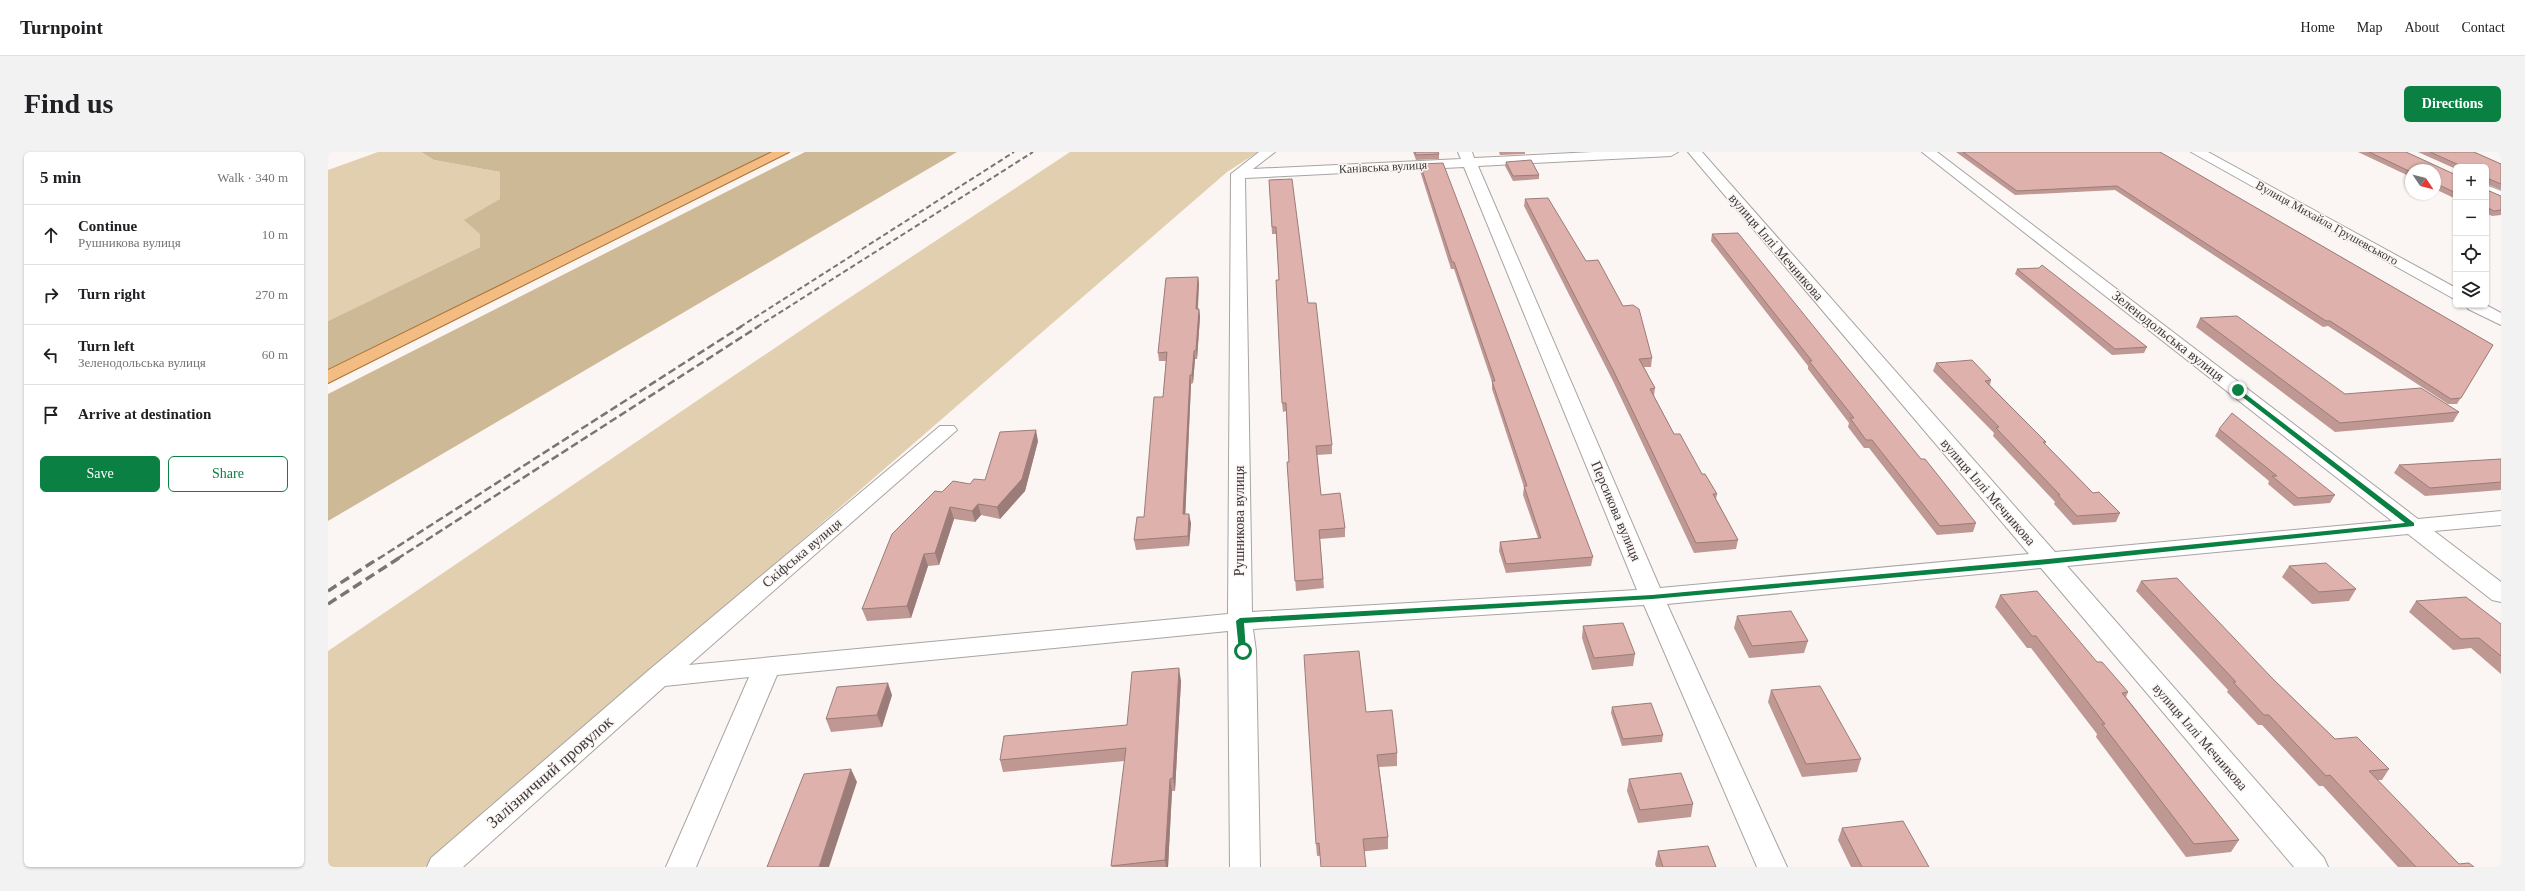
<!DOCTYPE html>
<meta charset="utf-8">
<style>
:root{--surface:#fff;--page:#f2f2f2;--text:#202124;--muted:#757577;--line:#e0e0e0;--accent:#0b8043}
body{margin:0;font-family:"Times New Roman",serif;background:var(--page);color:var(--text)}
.controls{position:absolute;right:12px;top:12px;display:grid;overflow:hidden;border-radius:6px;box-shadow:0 1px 3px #0004}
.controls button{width:36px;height:36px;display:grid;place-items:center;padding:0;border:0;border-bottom:1px solid var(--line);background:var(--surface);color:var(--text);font:20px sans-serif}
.compass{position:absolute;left:2077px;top:12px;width:36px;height:36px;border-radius:50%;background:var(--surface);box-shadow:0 1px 3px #0004;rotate:125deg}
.stop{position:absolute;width:12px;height:12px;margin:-9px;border:3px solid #0b8043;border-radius:50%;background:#fff}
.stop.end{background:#0b8043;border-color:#fff;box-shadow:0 1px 4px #0008}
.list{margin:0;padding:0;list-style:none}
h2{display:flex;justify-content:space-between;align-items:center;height:52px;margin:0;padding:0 16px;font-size:17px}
h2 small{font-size:13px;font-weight:400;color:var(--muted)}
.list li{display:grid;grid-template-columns:26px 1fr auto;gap:12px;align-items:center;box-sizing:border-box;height:60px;padding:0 16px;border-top:1px solid var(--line)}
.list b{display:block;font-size:15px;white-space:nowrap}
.list p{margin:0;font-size:13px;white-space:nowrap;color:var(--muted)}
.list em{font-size:13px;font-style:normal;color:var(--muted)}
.actions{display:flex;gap:8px;padding:12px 16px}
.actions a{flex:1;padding:9px 0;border:1px solid var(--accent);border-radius:6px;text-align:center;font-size:14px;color:var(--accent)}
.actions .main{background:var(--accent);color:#fff}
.icon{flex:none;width:22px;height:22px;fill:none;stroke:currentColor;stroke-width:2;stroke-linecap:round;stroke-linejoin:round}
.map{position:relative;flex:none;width:2173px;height:715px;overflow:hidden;border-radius:6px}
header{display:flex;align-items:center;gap:24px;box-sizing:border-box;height:56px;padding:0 20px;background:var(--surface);border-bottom:1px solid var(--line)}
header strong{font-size:19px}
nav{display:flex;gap:22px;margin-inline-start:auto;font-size:14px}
.intro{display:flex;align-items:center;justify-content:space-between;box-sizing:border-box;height:96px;padding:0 24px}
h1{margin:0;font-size:28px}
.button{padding:10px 18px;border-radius:6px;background:var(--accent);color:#fff;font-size:14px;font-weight:700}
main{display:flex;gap:24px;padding:0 24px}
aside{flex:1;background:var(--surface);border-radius:6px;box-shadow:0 1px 3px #0004}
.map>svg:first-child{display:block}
</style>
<header>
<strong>Turnpoint</strong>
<nav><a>Home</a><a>Map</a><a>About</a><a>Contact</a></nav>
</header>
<div class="intro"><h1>Find us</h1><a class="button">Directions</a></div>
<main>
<aside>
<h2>5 min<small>Walk · 340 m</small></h2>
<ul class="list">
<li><svg class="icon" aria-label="ahead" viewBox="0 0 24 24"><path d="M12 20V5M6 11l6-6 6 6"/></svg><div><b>Continue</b><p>Рушникова вулиця</p></div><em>10 m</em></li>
<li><svg class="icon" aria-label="right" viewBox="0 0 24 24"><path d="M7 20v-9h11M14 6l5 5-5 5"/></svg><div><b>Turn right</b></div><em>270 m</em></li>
<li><svg class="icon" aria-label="left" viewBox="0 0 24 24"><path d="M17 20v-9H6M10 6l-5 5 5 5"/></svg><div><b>Turn left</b><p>Зеленодольська вулиця</p></div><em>60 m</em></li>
<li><svg class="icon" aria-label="arrive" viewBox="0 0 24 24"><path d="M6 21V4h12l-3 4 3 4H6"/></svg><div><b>Arrive at destination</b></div></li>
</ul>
<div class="actions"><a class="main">Save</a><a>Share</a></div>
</aside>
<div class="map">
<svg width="2173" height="715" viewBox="0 0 2173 715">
<rect width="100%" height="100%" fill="#fbf6f4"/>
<g fill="#e1cfaf">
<polygon points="50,0 93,0 106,8 172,20 172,47 152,82 152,95 0,169 0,18"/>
<polygon points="742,0 930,0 899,20 97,715 0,715 0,499 494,164"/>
</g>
<g fill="#ceb996">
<polygon points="93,0 443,0 0,218 0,169 152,95 152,82 136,68 172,47 172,20 106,8"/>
<polygon points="477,0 629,0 0,369 0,242"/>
</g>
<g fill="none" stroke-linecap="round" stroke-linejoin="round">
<g stroke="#a8a4a2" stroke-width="2">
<g id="minor">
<path d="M931 0H947L925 17 1133 7 1130 0H1144L1146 6 1265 0H1350L1343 4 1150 14 1332 436 1701 402 1360 0H1374L1727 400 2064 369 1594 0H1609L2090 367 2173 359V373L2106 379 2173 430V450L2164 448 2080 382 1739 414 1996 706 2000 715H1966L1713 416 1339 452 1459 715H1429L1316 453 925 477 928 499 932 715H902L900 479 449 523 368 715H338L421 525 337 534 135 715H99L103 706 321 518 612 274H626L629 278 361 513 900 462 903 22ZM1136 15 1309 438 924 460 917 26Z"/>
<polygon points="1863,0 1880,0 2128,136 2128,148"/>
<polygon points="2158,33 2173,39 2173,48 2158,42"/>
<polygon points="2138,153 2158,153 2173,161 2173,173 2140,157"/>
</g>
</g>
<g stroke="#ad7233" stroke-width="2">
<polygon id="major" points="444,0 461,0 0,231 0,218"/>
</g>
<use href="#minor" fill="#fff" fill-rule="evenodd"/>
<use href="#major" fill="#f2bc82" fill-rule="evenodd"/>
<g stroke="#787575" stroke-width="2" stroke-dasharray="5.5 3" stroke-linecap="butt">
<polyline points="412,175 686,0"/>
<polyline points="429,175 705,0"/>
</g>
<g stroke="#787575" stroke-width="2.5" stroke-dasharray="8 3.5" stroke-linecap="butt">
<polyline points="50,407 414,174"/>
<polyline points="69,407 431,174"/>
</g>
<g stroke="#787575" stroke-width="3.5" stroke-dasharray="10 5" stroke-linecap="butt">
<polyline points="0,439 51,406"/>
<polyline points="0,452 71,406"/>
</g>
</g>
<g fill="#bf9894">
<polygon points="1085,0 1110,0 1111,2 1111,7 1088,8"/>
<polygon points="1171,0 1197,0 1197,2 1172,3"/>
<polygon points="1628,0 1832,0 2165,193 2129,252 2120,252 2000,174 1995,175 1787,38 1687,43"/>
<polygon points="2030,0 2078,0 2128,23 2128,47 2107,37 2107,18 2083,18 2083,25"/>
<polygon points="2090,0 2146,0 2173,12 2173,38 2159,32 2159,38 2173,44 2173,63 2164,64 2158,61 2158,15 2128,15 2128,17"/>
<polygon points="1178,10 1211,23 1211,27 1185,29 1177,14"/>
<polygon points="1092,12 1265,405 1263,414 1178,421 1171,399 1172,390 1210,386 1195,343 1196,335 1164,237 1164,230 1126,117 1123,117 1092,19"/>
<polygon points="941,28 980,151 1004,293 1004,302 989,303 993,343 1017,376 1017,385 992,387 996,436 968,439 959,310 961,310 958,259 955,260 954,251 951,128 948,82 944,82"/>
<polygon points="1197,47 1258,109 1324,206 1323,215 1316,215 1327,236 1326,244 1346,282 1374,322 1389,342 1388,347 1410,388 1408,397 1366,401 1285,229 1196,54"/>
<polygon points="1384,82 1593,307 1648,371 1645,380 1609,383 1541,296 1536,296 1520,275 1521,271 1480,217 1480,214 1383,89"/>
<polygon points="1711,116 1819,195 1816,201 1784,203 1687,122 1689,117"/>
<polygon points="870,125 871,132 870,157 871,157 872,165 869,207 867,207 865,231 863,232 857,362 863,371 861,394 808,398 806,388 816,365 835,245 838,209 831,209 830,201"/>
<polygon points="1872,166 2017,242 2131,260 2125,270 2007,280 1868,175"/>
<polygon points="1608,211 1663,228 1662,233 1718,290 1717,292 1765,341 1792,361 1788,370 1745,373 1726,352 1727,350 1665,284 1666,281 1605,219"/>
<polygon points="1891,277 2007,343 2002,351 1966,354 1940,332 1941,329 1887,284"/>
<polygon points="710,289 697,339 672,367 653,363 647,370 626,367 611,413 600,414 583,466 539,469 534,457 614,340 642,332 657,328"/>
<polygon points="2173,307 2173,338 2097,344 2066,321 2071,313"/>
<polygon points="1961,414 2028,437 2021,449 1984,452 1954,425"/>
<polygon points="1813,429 1945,527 2007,587 2061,617 2054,628 2049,628 2131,712 2146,715 2070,715 1995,634 1991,634 1934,573 1930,573 1899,540 1900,538 1808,439"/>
<polygon points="1672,443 1769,510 1800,540 1798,545 1911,688 1903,700 1858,705 1768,585 1769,582 1703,496 1699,496 1667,455"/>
<polygon points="2088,449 2173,472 2173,522 2143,496 2125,498 2081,460"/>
<polygon points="1409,464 1480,489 1476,501 1421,506 1406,476"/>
<polygon points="1255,474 1307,502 1305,514 1264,518 1254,486"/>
<polygon points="853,529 847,639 844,639 840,715 784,715 797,609 675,620 672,608 799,573"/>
<polygon points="1443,538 1533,607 1529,620 1474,625 1440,550"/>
<polygon points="564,543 554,575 503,580 498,567"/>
<polygon points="1284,555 1335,583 1334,590 1294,594 1283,561"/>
<polygon points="1038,560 1069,601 1069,614 1051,615 1060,685 1060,697 989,704 988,692"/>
<polygon points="1301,627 1365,652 1363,665 1310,671 1299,639"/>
<polygon points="1514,676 1601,715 1523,715 1510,688"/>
<polygon points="1330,699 1388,715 1328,715 1327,712"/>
</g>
<g fill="#9b7c78">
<polygon points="870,125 871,132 869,165 868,157"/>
<polygon points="871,157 872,165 869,207 868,198"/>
<polygon points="866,199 867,207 865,231 864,223"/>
<polygon points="862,223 863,232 857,371 855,362"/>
<polygon points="708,278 710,289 697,339 672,367 669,355"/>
<polygon points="650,352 653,363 647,370 644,359"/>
<polygon points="622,355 626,367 611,413 607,401"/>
<polygon points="861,362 863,371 861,394 860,384"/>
<polygon points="596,402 600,414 583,466 579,454"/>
<polygon points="851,516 853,529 847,639 845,626"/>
<polygon points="560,531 564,543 554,575 549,563"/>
<polygon points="523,617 529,630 501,715 491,715"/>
<polygon points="842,627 844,639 840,715 838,715 837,708"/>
</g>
<g fill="#deb1ac" stroke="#9b7c78">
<polygon points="1087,0 1110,0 1111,2 1088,3"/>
<polygon points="1635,0 1832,0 2165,193 2133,246 2123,247 2002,169 1998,169 1789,34 1689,39"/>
<polygon points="2041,0 2078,0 2128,23 2128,41 2107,31 2107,18 2083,18 2083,20"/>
<polygon points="2102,0 2146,0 2173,12 2173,32 2161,27 2159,28 2159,38 2173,44 2173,58 2166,59 2158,55 2158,15 2131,15 2131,13"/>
<polygon points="1203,8 1211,23 1185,24 1178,10"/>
<polygon points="1115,11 1265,405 1178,412 1172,390 1213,386 1196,334 1199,334 1164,229 1167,229 1126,110 1124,110 1092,12"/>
<polygon points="964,27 980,151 988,151 1004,293 988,294 993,343 1012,341 1017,376 991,378 995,427 967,429 959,310 961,310 958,251 954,251 948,128 951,128 948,75 944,75 941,28"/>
<polygon points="1220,46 1258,109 1270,108 1295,154 1305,153 1311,157 1324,206 1311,207 1327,236 1322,237 1346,282 1352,282 1374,322 1377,322 1389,342 1385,342 1410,388 1368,391 1286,220 1197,47"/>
<polygon points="1410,81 1593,307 1597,307 1648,371 1612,374 1544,288 1538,288 1522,266 1526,266 1481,209 1484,209 1384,82"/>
<polygon points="1714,113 1819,195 1787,197 1689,117 1711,116"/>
<polygon points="870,125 868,157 871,157 868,198 866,199 864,223 862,223 855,362 861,362 860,384 806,388 809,365 816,365 826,245 835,245 839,200 830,201 838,126"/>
<polygon points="1909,164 2017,242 2093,236 2131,260 2012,271 1872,166"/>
<polygon points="1644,208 1663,228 1657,229 1718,290 1715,290 1765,341 1771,340 1792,361 1749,364 1730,343 1732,343 1668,276 1671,275 1608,211"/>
<polygon points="1904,261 2007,343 1970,346 1944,324 1949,324 1891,277"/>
<polygon points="708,278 694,327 669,355 650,352 644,359 622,355 607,401 596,402 579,454 534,457 564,382 607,339 614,340 625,329 642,332 646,327 657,328 672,280"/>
<polygon points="2173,307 2173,330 2102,336 2071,313"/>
<polygon points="1998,411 2028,437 1991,440 1961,414"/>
<polygon points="1849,426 1945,527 2007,587 2029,585 2061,617 2041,619 2131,712 2141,711 2146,715 2088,715 2002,623 1998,624 1941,563 1936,563 1905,530 1908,530 1813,429"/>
<polygon points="1709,439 1769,510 1774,510 1800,540 1794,541 1911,688 1866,692 1774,572 1777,572 1708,484 1704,484 1672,443"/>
<polygon points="2138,445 2173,472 2173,504 2151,486 2133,487 2088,449"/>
<polygon points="1463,459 1480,489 1424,494 1409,464"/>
<polygon points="1295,471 1307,502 1266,506 1255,474"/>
<polygon points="1031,499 1038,560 1064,558 1069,601 1049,603 1060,685 1035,687 1038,715 993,715 991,691 988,692 976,503"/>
<polygon points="851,516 845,626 842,627 837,708 783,714 798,596 672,608 676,584 799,573 804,520"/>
<polygon points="560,531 549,563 498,567 509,535"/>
<polygon points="1492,534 1533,607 1478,612 1443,538"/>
<polygon points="1323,551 1335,583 1295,587 1284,555"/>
<polygon points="523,617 491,715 439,715 476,622"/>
<polygon points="1353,621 1365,652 1312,658 1301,627"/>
<polygon points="1575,669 1601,715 1534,715 1514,676"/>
<polygon points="1380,694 1388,715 1335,715 1330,699"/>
</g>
<polygon fill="#0b8043" points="1908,237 1911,237 2086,371 2086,374 1720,412 1324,447 916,471 918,499 915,502 911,499 908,469 912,466 1324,443 1720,407 2077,371 1908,240"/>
<g text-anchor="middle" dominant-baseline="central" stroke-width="3" stroke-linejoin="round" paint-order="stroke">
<g font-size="12" fill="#3d3b3b" stroke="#fbf6f4">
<text transform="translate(1055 15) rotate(-3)">Канівська вулиця</text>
<text transform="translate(1999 71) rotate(29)">Вулиця Михайла Грушевського</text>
</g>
<g font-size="14" fill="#3d3b3b" stroke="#fbf6f4">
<text transform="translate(1448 95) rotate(49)">вулиця Іллі Мечникова</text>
<text transform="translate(1840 184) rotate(38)">Зеленодольська вулиця</text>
<text transform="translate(1660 340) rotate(49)">вулиця Іллі Мечникова</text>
<text transform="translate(1288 359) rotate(67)">Персикова вулиця</text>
<text transform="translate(911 369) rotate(-90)">Рушникова вулиця</text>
<text transform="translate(474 401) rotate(-40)">Скіфська вулиця</text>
<text transform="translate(1872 585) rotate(49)">вулиця Іллі Мечникова</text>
</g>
<g font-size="17" fill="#3d3b3b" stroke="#fbf6f4">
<text transform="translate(222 620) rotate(-41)">Залізничний провулок</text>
</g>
</g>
</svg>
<div class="controls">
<button>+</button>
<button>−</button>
<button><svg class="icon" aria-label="locate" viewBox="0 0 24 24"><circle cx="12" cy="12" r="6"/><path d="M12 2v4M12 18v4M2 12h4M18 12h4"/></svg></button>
<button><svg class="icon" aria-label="layers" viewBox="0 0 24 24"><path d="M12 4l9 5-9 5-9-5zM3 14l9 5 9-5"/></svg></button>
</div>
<svg class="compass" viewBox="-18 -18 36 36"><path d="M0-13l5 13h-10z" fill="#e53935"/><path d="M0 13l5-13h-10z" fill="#757577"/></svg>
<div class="stop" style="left:915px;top:499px"></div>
<div class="stop end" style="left:1910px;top:238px"></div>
</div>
</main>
